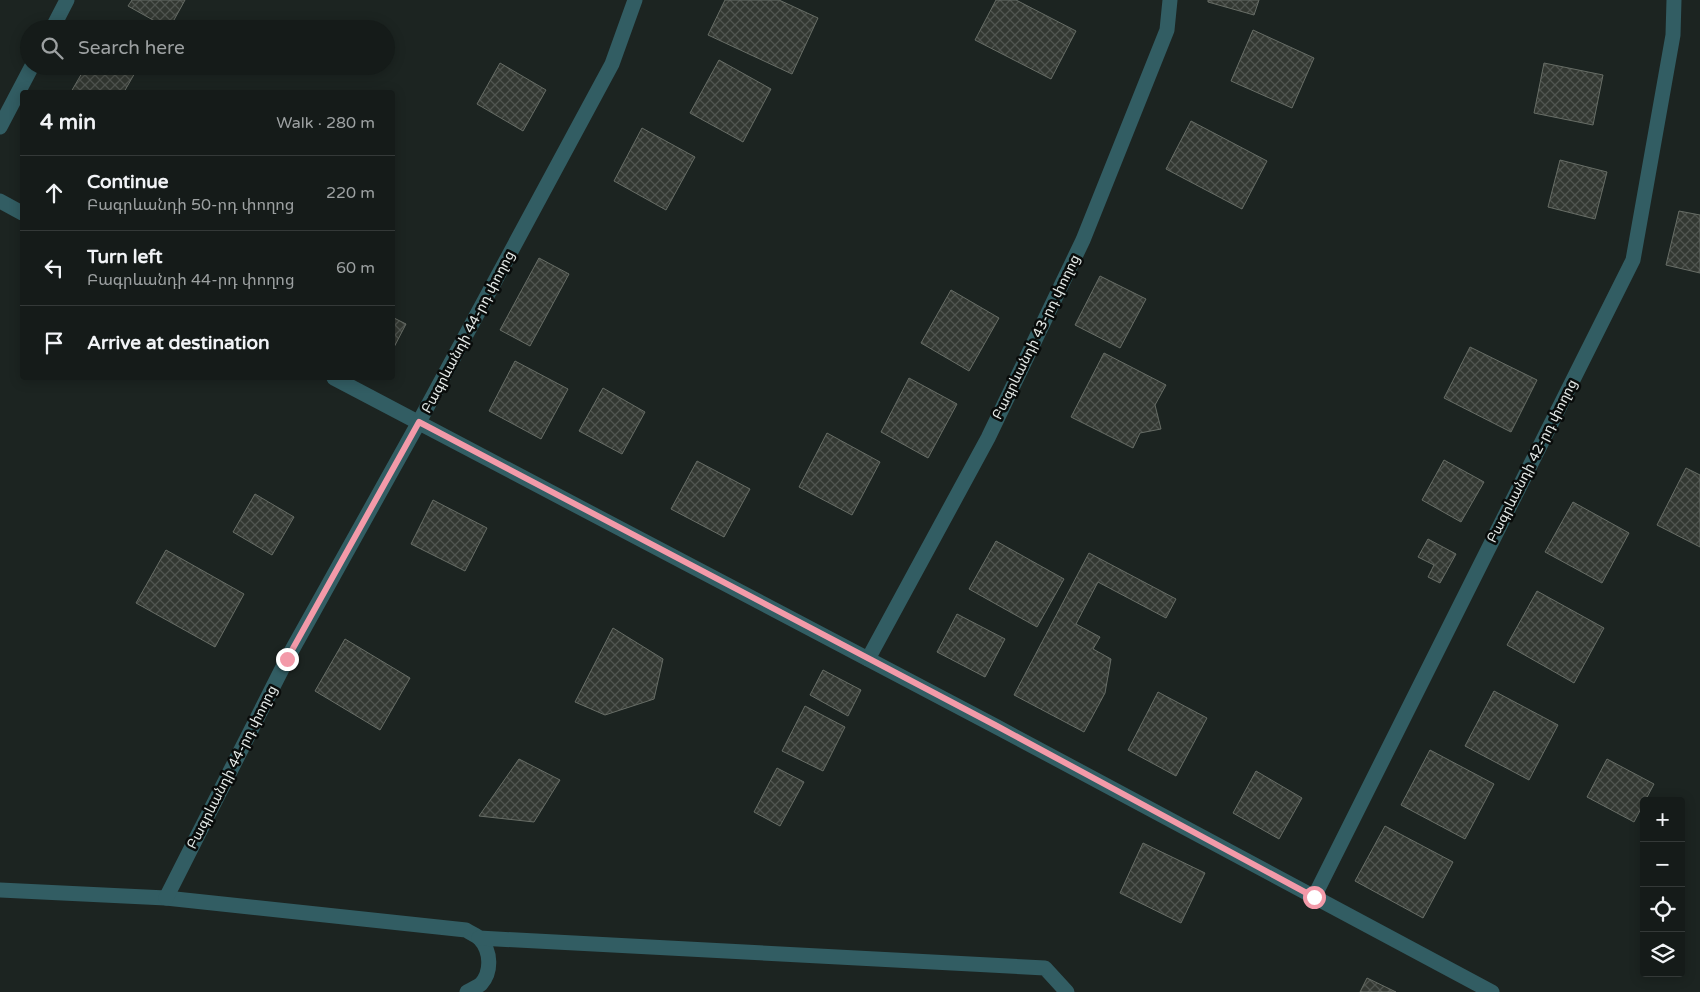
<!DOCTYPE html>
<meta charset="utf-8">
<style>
:root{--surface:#151b19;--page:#1e2422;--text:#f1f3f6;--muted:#9da1a2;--line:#343938}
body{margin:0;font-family:"Varela Round","Noto Sans Armenian",sans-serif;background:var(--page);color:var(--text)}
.controls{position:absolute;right:15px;bottom:15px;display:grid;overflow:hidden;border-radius:5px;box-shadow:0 2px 12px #0003}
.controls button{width:45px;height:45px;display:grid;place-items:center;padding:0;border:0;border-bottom:1px solid var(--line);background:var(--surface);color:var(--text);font:25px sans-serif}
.stop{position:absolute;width:15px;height:15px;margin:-11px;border:4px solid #f39aa9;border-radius:50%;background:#fff}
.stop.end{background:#f39aa9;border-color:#fff;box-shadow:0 1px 5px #0008}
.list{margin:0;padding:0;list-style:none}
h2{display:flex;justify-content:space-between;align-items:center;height:65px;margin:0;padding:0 20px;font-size:21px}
h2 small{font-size:16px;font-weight:400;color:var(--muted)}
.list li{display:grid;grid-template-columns:32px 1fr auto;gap:15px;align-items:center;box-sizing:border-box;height:75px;padding:0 20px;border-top:1px solid var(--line)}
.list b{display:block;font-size:19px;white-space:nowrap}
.list p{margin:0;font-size:16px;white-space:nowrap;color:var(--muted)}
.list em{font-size:16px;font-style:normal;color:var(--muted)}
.icon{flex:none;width:28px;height:28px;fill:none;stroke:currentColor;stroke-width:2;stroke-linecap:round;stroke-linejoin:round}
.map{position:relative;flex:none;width:1700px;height:992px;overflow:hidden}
.search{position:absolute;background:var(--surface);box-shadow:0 2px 12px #0003;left:20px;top:20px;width:375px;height:55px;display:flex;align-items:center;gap:12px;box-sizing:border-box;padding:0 18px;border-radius:28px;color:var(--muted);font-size:19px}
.panel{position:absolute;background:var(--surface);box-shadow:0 2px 12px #0003;left:20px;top:90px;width:375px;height:290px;border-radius:5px}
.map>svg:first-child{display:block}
</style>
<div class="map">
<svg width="1700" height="992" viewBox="0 0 1700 992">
<defs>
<pattern id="building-cross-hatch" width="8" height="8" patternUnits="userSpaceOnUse" patternTransform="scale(1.25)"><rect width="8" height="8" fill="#333832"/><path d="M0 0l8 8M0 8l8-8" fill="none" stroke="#505550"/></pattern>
</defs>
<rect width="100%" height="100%" fill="#1c2421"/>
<g fill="url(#building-cross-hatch)" stroke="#676d66">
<polygon points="132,0 185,0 169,29 128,6"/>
<polygon points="725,0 779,0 818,18 792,74 708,35"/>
<polygon points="996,0 1016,0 1076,31 1051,79 975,40"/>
<polygon points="1208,0 1259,0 1254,15 1208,2"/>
<polygon points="1253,30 1314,58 1292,108 1231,81"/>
<polygon points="719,60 771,89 743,142 690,113"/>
<polygon points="500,63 546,90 523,131 477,104"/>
<polygon points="1544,63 1603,75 1593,125 1534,113"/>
<polygon points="86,66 127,66 136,71 124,92 71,92"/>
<polygon points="1191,121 1267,161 1242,209 1166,169"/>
<polygon points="642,128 695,157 666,210 614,181"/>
<polygon points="1560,160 1607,172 1595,219 1548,207"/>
<polygon points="1679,211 1700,215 1700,273 1666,265"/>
<polygon points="539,258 569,274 530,346 500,330"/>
<polygon points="1100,276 1146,299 1120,348 1075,325"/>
<polygon points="951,290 999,318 969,371 921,343"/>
<polygon points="392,317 406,324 392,351"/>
<polygon points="1470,347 1537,380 1511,432 1444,398"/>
<polygon points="1104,353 1166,385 1155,405 1161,429 1140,433 1133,448 1071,417"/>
<polygon points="515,361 568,389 541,439 489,411"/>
<polygon points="909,378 957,404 928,458 881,432"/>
<polygon points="603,388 645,412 622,454 579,431"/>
<polygon points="827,433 880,462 852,515 799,487"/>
<polygon points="1444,460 1484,482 1461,522 1422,500"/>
<polygon points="697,461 750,489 724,537 671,509"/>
<polygon points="1686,468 1700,475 1700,547 1657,525"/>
<polygon points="255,494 294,517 272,555 233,532"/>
<polygon points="433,500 487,528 465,571 411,544"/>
<polygon points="1573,502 1629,533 1602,583 1545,552"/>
<polygon points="1428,539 1456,554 1440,583 1428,577 1434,565 1418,557"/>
<polygon points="996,541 1064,579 1037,627 969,589"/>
<polygon points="166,550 244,594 215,647 136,603"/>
<polygon points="1089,553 1176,599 1166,618 1098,582 1076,624 1100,637 1093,649 1111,659 1105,693 1084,732 1014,695"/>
<polygon points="1537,591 1604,628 1574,683 1507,645"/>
<polygon points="957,614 1005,639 985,677 937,652"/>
<polygon points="613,628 663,659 654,699 605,715 575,702"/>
<polygon points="345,639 410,678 380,730 315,691"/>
<polygon points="823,670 861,690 848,716 810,695"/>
<polygon points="1494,691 1558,725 1529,780 1465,746"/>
<polygon points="1158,692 1207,718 1176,776 1128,750"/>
<polygon points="805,706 845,727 823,771 782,751"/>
<polygon points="1430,750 1494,784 1465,839 1401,805"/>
<polygon points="519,759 560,780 534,822 479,816"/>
<polygon points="1607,759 1654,784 1634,822 1587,797"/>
<polygon points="777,768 804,782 780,826 754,812"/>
<polygon points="1256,771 1302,798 1279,839 1233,813"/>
<polygon points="1385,826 1453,862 1423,918 1355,881"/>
<polygon points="1143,843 1205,873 1181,923 1120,893"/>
<polygon points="1367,978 1396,992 1360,992"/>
</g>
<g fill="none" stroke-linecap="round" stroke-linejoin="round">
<g stroke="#325d63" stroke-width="15">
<polyline points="52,29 67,0"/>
<polyline points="0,127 32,66"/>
<polyline points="0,201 22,213"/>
<polyline points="334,378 997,727 1492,992"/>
<polyline points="868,659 988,438 1083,240 1167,30 1170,0"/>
<path d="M0 890 166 898 466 930C470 933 477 935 480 939 491 951 492 972 481 984 477 987 471 990 467 992"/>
<polyline points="1314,897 1633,260 1673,35 1674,0"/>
<polyline points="166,898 287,659 419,422 612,64 635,0"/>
<polyline points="479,938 1045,968 1067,992"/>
</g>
</g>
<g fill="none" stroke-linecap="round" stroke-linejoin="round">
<polyline stroke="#f39aa9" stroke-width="6" points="287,659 419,422 997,726 1314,897"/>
</g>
<g text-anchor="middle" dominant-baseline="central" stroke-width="5" stroke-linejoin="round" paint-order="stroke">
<g font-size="14" fill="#e4e9e7" stroke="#090c0b">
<text transform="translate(468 332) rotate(-62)">Բագրևանդի 44-րդ փողոց</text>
<text transform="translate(1036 337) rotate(-64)">Բագրևանդի 43-րդ փողոց</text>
<text transform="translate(1532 461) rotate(-63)">Բագրևանդի 42-րդ փողոց</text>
<text transform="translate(232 767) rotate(-63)">Բագրևանդի 44-րդ փողոց</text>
</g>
</g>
</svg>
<div class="controls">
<button>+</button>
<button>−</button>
<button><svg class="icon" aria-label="locate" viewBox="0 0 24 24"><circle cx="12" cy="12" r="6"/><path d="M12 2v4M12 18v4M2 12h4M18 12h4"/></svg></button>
<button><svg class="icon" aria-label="layers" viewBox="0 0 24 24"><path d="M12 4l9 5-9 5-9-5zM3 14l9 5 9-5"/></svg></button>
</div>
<div class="stop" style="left:1314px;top:897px"></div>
<div class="stop end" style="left:287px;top:659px"></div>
<div class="search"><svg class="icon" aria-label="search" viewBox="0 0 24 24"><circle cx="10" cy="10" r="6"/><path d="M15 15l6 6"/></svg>Search here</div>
<section class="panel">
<h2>4 min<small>Walk · 280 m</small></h2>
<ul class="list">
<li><svg class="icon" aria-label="ahead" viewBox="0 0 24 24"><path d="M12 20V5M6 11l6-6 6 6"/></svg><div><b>Continue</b><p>Բագրևանդի 50-րդ փողոց</p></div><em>220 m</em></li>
<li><svg class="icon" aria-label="left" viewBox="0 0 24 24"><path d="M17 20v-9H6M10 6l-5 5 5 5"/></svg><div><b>Turn left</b><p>Բագրևանդի 44-րդ փողոց</p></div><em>60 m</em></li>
<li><svg class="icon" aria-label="arrive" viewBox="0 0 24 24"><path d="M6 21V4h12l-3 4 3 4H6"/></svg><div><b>Arrive at destination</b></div></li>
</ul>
</section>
</div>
